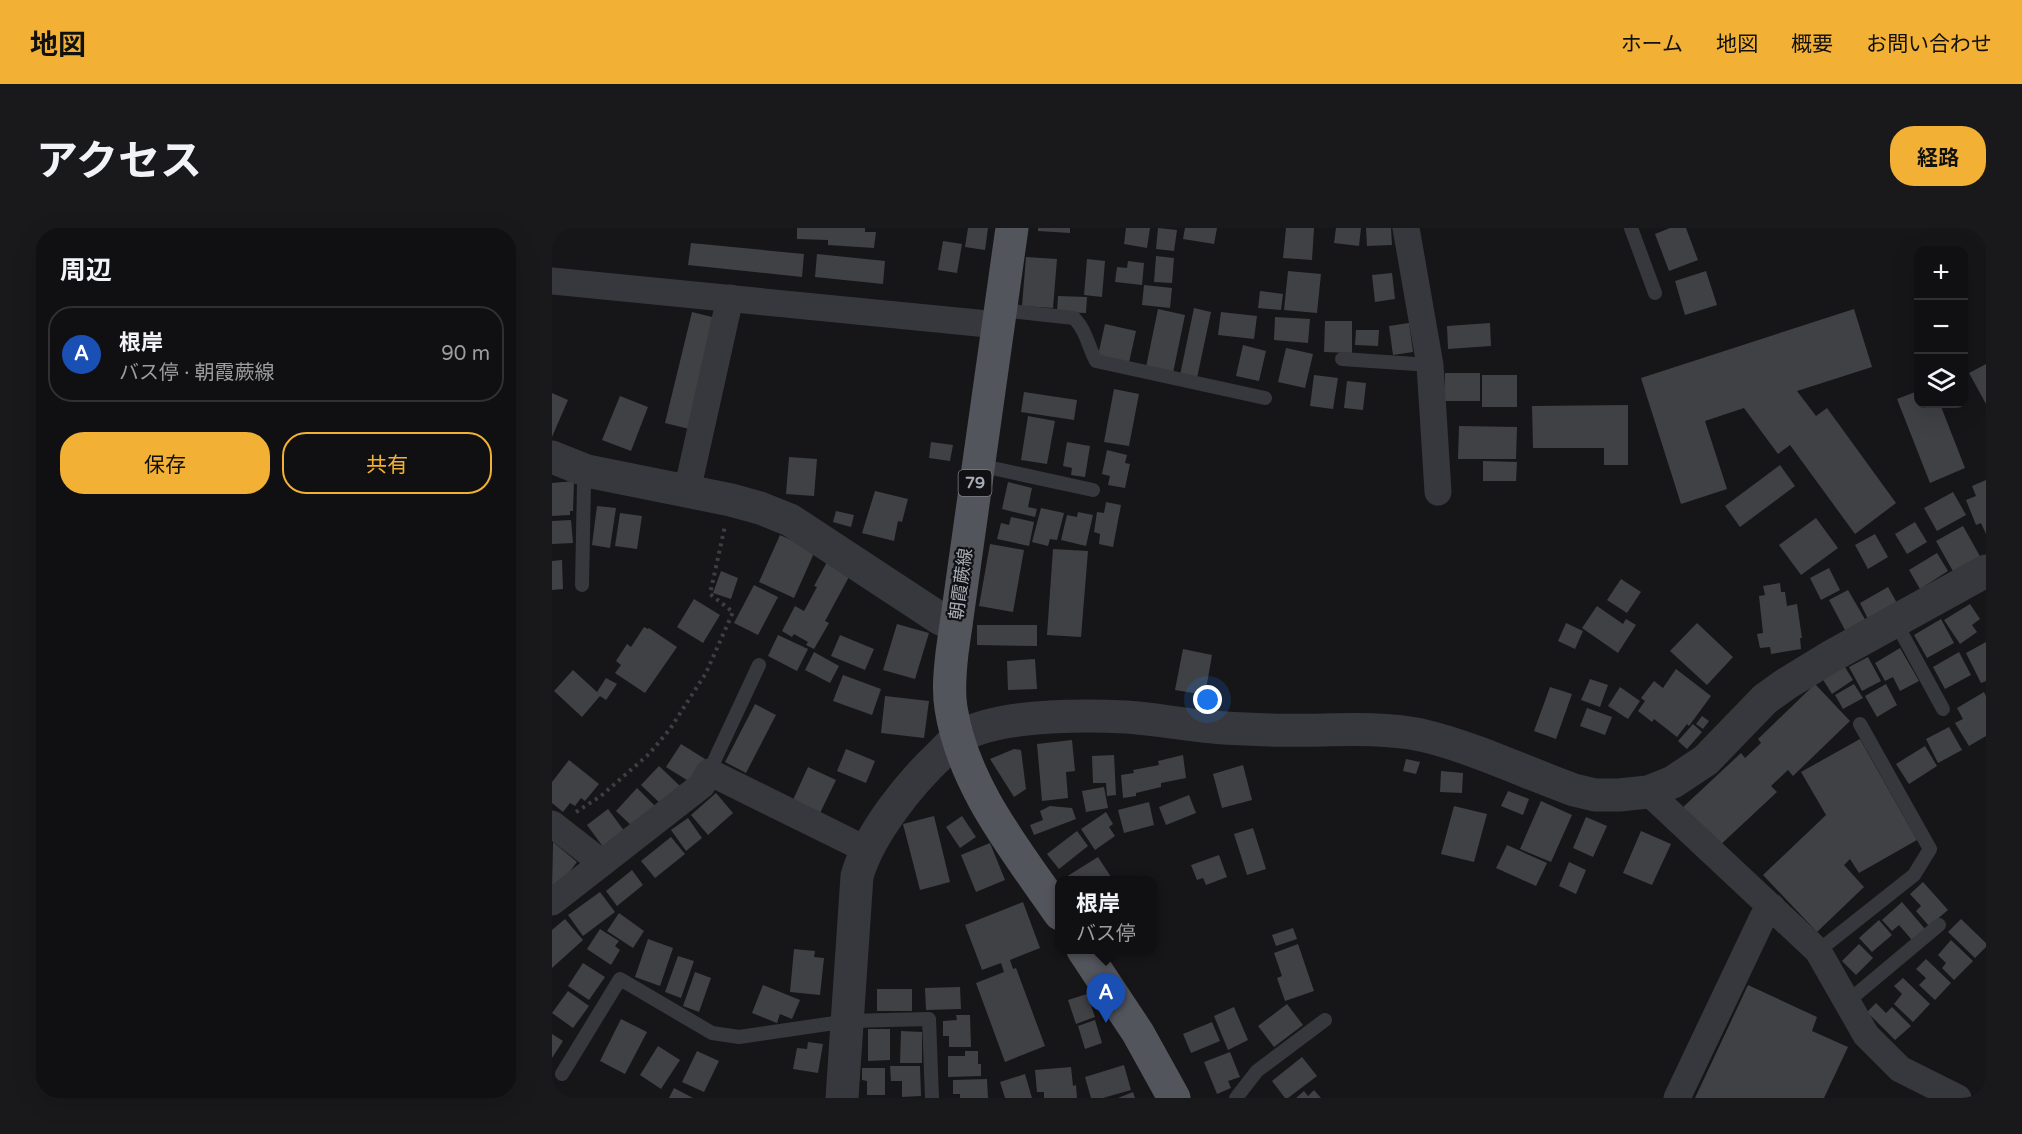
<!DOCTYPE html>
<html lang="ja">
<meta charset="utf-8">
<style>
:root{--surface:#101012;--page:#19191b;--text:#f1f3f6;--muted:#9c9d9f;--line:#303032;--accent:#f2b134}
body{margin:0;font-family:"Varela Round","Noto Sans JP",sans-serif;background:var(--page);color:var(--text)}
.controls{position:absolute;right:18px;top:18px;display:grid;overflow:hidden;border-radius:12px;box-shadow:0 6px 24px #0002}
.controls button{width:54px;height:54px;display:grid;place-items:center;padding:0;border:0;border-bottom:2px solid var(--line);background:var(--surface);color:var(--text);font:30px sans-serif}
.you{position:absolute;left:656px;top:472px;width:21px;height:21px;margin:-15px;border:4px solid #fff;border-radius:50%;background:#1a73e8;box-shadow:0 0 0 9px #1a73e833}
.badge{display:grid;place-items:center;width:39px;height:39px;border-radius:50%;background:var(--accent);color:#fff;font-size:20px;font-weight:700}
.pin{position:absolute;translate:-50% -50px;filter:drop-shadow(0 2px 3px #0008)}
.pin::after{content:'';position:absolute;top:32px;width:21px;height:18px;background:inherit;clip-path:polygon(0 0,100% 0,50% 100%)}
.popup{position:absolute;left:503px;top:648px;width:102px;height:78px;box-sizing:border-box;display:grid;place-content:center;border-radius:12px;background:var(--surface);filter:drop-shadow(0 2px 4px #0005);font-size:20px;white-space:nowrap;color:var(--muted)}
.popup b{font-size:22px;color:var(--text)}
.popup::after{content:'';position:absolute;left:50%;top:100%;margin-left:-12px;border:12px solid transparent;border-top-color:var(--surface)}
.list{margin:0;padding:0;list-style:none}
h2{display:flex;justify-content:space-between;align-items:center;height:78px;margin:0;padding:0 24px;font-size:26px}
h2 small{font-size:20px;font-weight:400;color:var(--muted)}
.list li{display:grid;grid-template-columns:39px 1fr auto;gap:18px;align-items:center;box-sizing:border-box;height:96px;margin:0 12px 12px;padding:0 12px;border:2px solid var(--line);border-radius:24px}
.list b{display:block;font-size:22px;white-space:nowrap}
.list p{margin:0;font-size:20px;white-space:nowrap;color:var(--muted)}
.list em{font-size:20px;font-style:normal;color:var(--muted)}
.actions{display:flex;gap:12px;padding:18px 24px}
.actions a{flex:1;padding:14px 0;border:2px solid var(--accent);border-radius:24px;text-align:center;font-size:21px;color:var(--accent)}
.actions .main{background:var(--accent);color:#111}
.icon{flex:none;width:33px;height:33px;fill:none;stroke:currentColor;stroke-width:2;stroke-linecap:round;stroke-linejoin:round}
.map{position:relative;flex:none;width:1434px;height:870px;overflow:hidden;border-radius:24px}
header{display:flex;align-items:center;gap:36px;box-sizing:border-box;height:84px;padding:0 30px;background:var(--accent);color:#111}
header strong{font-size:28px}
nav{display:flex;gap:33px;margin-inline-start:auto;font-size:21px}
.intro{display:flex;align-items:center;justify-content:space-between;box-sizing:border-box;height:144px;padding:0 36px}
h1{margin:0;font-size:42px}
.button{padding:15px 27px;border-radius:24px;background:var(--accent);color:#111;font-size:21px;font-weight:700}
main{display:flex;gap:36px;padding:0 36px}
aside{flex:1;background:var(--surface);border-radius:24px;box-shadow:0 6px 24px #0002}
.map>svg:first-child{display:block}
</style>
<header>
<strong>地図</strong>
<nav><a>ホーム</a><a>地図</a><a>概要</a><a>お問い合わせ</a></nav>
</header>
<div class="intro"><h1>アクセス</h1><a class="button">経路</a></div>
<main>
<aside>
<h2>周辺<small></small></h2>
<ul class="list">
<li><span class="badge" style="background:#1a4fb4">A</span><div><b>根岸</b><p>バス停 · 朝霞蕨線</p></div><em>90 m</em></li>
</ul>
<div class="actions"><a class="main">保存</a><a>共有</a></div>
</aside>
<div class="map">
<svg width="1434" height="870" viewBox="0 0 1434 870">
<rect width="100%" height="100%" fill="#161618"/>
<g fill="#404145">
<polygon points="245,0 313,0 313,4 324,4 322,20 276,17 276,12 245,11"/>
<polygon points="416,0 436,0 433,22 413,19"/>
<polygon points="486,0 518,0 518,5 486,3"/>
<polygon points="574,0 598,0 595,20 572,16"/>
<polygon points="606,0 625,2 622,23 604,21"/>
<polygon points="633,0 665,0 662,16 631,11"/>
<polygon points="734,0 762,0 760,32 731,30"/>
<polygon points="784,0 809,0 807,18 782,15"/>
<polygon points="814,0 839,0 840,17 815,18"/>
<polygon points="1118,0 1134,0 1146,32 1117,43 1103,6"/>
<polygon points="391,13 410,16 405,45 386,42"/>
<polygon points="139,15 252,26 250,49 136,37"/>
<polygon points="265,26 333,33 331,56 263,49"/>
<polygon points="604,28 622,30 620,55 602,54"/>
<polygon points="474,29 505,31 501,80 470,78"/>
<polygon points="535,31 553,33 550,69 532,67"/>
<polygon points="576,33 592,35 590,57 563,54 565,39 575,40"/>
<polygon points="736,43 769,46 765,85 732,82"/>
<polygon points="1154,43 1165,77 1133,87 1123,53"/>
<polygon points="840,45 843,71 823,74 820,47"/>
<polygon points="592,57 620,60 618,80 590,77"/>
<polygon points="708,63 731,66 729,82 706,80"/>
<polygon points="506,68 535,69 534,85 505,84"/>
<polygon points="642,80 659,84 645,150 628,147"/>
<polygon points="606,81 633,87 621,145 594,139"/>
<polygon points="1302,81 1320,139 1245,163 1264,188 1275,180 1344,275 1303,306 1238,217 1226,226 1192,180 1153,193 1175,261 1129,276 1089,150"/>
<polygon points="140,84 164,90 137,201 113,195"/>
<polygon points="669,84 705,88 702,111 666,107"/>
<polygon points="723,89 758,91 756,115 722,112"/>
<polygon points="773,93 800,93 800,125 772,124"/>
<polygon points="857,95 861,124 841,127 837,98"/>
<polygon points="938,95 939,118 896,121 895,98"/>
<polygon points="553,96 584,103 576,139 545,132"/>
<polygon points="804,102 827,102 826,118 803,117"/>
<polygon points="691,117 714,123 707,153 684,148"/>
<polygon points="734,120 761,126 753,160 726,154"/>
<polygon points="1434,136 1434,176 1417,145"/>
<rect x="893" y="145" width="35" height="28"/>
<polygon points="762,147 786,150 781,181 758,178"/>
<rect x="930" y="147" width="35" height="32"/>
<polygon points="795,153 814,155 811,182 792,180"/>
<polygon points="562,161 587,166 577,218 552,214"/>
<polygon points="1366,163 1366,176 1388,176 1413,240 1378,255 1345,171"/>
<polygon points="472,164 525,172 522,192 469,184"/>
<polygon points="0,165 16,172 0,209"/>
<polygon points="68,168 96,179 79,223 50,212"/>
<polygon points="1076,177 1076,237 1052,237 1052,220 981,220 980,178"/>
<polygon points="476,188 503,193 495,236 469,232"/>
<polygon points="907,198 965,199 964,231 906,231"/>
<polygon points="379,214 401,217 398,233 377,230"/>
<polygon points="515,214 538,218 533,249 519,247 520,240 511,238"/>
<polygon points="555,222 575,227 573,235 578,236 573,260 556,257 558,248 550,246"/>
<polygon points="237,229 265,231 262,268 234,266"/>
<polygon points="931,233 965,234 964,253 931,253"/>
<polygon points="1228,237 1243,258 1188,299 1173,278"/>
<polygon points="1434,252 1434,306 1429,295 1424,297 1414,272 1424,268 1420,258"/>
<polygon points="22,253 21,283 18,283 18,287 0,288 0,255"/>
<polygon points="456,254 480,260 476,279 485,281 483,289 450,281"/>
<polygon points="323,263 356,271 350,294 346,293 342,313 310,305"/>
<polygon points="1401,264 1414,287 1385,303 1372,280"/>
<polygon points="554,274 569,277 561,319 547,316 548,306 542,304 545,284 552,285"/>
<polygon points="45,278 64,280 58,320 40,317"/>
<polygon points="489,280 512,285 505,312 498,311 496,318 480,314"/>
<polygon points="284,283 302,287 299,299 281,294"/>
<polygon points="526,284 541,287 534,318 509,312 515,287 525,289"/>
<polygon points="68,285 90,288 85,321 63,318"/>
<polygon points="459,289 482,294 477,318 445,311 449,295 457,297"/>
<polygon points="1264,290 1286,320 1249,347 1227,317"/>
<polygon points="19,292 21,315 0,316 0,293"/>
<polygon points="1363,294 1375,314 1355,326 1343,306"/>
<polygon points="1411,298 1429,330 1402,345 1384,313"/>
<polygon points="1323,306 1336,329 1316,341 1303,317"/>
<polygon points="228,307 263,323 242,370 207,354"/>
<polygon points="438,316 472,322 461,384 427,378"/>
<polygon points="501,321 536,323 529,409 495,407"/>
<polygon points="1385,325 1396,343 1368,361 1357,342"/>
<polygon points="10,332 11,361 0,362 0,333"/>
<polygon points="275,334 298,347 273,393 277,395 262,421 254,417 256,414 242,406 240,409 230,403 243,378 252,383 265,359 262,358"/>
<polygon points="1277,340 1288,362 1269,372 1258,350"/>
<polygon points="169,343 186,350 179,371 161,365"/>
<polygon points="1069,351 1089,364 1075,385 1055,372"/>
<polygon points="1228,355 1229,364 1233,364 1235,378 1245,376 1250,410 1248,410 1249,421 1219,426 1218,419 1208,420 1205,406 1211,405 1207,368 1213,367 1211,358"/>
<polygon points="202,357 226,369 206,407 182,395"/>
<polygon points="1336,359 1345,375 1316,391 1308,375"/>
<polygon points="1296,362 1314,393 1294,404 1277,372"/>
<polygon points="142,371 168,387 151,415 125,399"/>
<polygon points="1418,376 1428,391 1420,397 1425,404 1408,416 1392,392"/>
<polygon points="1045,378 1071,396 1074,391 1084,397 1066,425 1030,400"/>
<polygon points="1389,391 1402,415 1375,430 1362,407"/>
<polygon points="1014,395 1031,403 1023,421 1006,413"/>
<polygon points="1145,395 1181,429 1155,457 1118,423"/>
<polygon points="345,396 377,405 363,451 331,442"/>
<polygon points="425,397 485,397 485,418 425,417"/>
<polygon points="92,399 96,401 97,400 125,419 93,465 63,445 69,437 64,433 75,416 79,419"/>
<polygon points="226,407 256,421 245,443 216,428"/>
<polygon points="288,407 322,421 313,442 279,428"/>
<polygon points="1434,414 1434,453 1429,455 1414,425"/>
<polygon points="1348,420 1367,453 1348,463 1341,449 1333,453 1323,435"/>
<polygon points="631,421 660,427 653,467 623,462"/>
<polygon points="262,424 287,438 278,455 253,442"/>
<polygon points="1407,424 1419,447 1393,461 1381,439"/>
<polygon points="1316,429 1329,453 1310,463 1297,439"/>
<polygon points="483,431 485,461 456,462 455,433"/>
<polygon points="1291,436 1301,452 1280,466 1270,450"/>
<polygon points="1124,441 1159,468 1137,498 1135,496 1125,509 1102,491 1100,494 1086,483 1093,473 1089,470 1102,453 1111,460"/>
<polygon points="21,442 45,464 54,450 65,456 54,472 48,468 30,489 2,463"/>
<polygon points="291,447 329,461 320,487 281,473"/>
<polygon points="1038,451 1056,457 1048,479 1029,472"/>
<polygon points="1263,456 1298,493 1241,548 1236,542 1219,558 1225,564 1165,620 1129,581 1189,525 1193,530 1209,515 1206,511"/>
<polygon points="1302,456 1311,470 1291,481 1283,467"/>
<polygon points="1334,456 1345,477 1325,489 1313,468"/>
<polygon points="998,459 1020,466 1004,511 982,503"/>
<polygon points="1068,459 1088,473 1076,491 1056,478"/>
<polygon points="1432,464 1434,468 1434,508 1417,518 1403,495 1411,491 1405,480"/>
<polygon points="333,468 377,473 372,510 329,505"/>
<polygon points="203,476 224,487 194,545 173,534"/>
<polygon points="1035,480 1060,489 1053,507 1028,498"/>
<polygon points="1150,488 1157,493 1151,501 1144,496"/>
<polygon points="1141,496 1150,504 1135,521 1126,513"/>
<polygon points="1397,499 1410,522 1386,535 1374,511"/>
<polygon points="1308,511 1365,612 1307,645 1298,631 1292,637 1312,659 1265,704 1211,647 1274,587 1249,544"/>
<polygon points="520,512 523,543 514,544 516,570 490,573 485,516"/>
<polygon points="129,516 153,531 138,554 114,539"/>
<polygon points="1373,518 1385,538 1357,556 1344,536"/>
<polygon points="294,521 323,533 314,555 285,543"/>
<polygon points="462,521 469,522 474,561 462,569 438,531"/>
<polygon points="562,527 564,567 555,568 554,555 541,555 540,528"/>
<polygon points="631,527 634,550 609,555 609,559 584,565 584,568 571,570 569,547 582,545 581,542 607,537 606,533"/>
<polygon points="854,531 868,534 864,546 851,543"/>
<polygon points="17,532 47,556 33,573 29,570 23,578 18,575 11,584 0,575 0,554"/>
<polygon points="691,537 700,572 670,580 661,546"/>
<polygon points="107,538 128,558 110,577 89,557"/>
<polygon points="256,539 284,552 268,585 241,572"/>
<polygon points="889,543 911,545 910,565 888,564"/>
<polygon points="552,559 556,580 534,584 530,563"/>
<polygon points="85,560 103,578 82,600 64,583"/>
<polygon points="956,563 977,571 971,587 949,578"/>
<polygon points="164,565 181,585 156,607 139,587"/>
<polygon points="637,567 644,585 614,597 607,579"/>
<polygon points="989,573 1020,587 999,634 968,621"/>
<polygon points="597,574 602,597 572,605 566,582"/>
<polygon points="498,578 520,580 524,591 482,607 478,597 491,592 488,583"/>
<polygon points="902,578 935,586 922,634 889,626"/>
<polygon points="56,581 73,604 52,620 35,597"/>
<polygon points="554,584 561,596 557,599 563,608 543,622 529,601"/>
<polygon points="382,588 398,654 368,662 351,596"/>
<polygon points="410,588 424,609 408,620 394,599"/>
<polygon points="1034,589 1055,598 1041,629 1021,620"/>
<polygon points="136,590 150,610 134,623 119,602"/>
<polygon points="701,600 714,641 695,647 682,606"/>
<polygon points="525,603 536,618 507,641 495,626"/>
<polygon points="1089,603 1119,616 1100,657 1071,645"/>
<polygon points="119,609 133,626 103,650 89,633"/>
<polygon points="1,614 25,634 3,663 0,661"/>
<polygon points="438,615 453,652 424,664 409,627"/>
<polygon points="955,617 995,635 984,658 944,640"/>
<polygon points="667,627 675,649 654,657 651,650 645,652 639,637"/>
<polygon points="546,629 561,652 516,652 514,649"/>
<polygon points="1017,634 1034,642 1024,666 1007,658"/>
<polygon points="80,642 91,657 65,678 54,663"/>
<polygon points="1371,654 1396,682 1377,698 1364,683 1369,678 1358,666"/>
<polygon points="48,664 63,684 31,708 16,687"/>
<polygon points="471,674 488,720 458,732 461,741 464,740 493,818 453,834 424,755 452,744 449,735 430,742 413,697"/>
<polygon points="1350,674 1373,701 1360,712 1347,697 1340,703 1330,692"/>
<polygon points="67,685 92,703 81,720 55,703"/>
<polygon points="13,691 31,712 0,740 0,702"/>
<polygon points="1409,691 1434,715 1434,719 1423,730 1396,704"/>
<polygon points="1327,692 1340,707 1320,724 1307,710"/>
<polygon points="741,700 745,711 724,718 720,707"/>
<polygon points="48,701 67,713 63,718 68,722 59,737 35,721"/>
<polygon points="96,711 121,720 108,758 83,749"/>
<polygon points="1399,712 1421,733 1402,752 1390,740 1394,735 1386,727"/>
<polygon points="746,716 762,763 733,773 725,750 730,748 722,725"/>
<polygon points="1307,716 1321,730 1304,747 1290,733"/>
<polygon points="242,721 263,723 262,729 272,730 268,767 238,764"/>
<polygon points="126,728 142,733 129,770 113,764"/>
<polygon points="1374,731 1399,755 1383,772 1367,757 1374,750 1364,741"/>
<polygon points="31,735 53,749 37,772 16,758"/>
<polygon points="143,744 159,750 147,784 131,778"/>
<polygon points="1351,750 1378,776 1361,794 1342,776 1350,766 1342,758"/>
<polygon points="211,757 248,772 240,791 228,786 225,795 200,785"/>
<polygon points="1196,757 1265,789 1260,803 1296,819 1272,870 1143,870"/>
<polygon points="408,759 409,781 374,782 373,760"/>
<rect x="325" y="761" width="35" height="22"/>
<polygon points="16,763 37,778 21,800 0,785"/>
<polygon points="535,766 543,789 524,796 516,772"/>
<polygon points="1324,775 1334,785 1340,779 1359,798 1343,812 1315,784"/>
<polygon points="735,776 751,797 722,819 706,798"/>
<polygon points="682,779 696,812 676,822 662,788"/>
<polygon points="404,787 418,787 419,819 397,819 397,808 391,808 391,793 405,792"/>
<polygon points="69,791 95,804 73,846 48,833"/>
<polygon points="543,792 550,815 533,821 526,798"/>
<polygon points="660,794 668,813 639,825 631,806"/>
<polygon points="316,801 338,801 338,832 316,833"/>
<polygon points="349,803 370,804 370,835 348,835"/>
<polygon points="0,806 11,813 0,830"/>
<polygon points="256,814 271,816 266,845 241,841 245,820 255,821"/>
<polygon points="106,818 128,832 109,861 88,847"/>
<polygon points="145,823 167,833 152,864 130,854"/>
<polygon points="413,823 426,823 426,836 429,836 429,848 396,849 396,828 413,828"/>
<polygon points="678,824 688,849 676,853 679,860 665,866 652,834"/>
<polygon points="750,829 765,848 736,870 733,870 720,853"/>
<polygon points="572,837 579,862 551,870 539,870 533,849"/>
<polygon points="338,838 368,838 369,868 350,869 350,853 339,853"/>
<polygon points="519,839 521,858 524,857 525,870 492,870 492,864 485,864 483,842"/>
<polygon points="310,840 333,840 333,867 315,867 315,853 310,852"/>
<polygon points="473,846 480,870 453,870 448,854"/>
<polygon points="435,851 436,870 408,870 408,866 401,866 401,852"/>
<polygon points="122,860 141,870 117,870"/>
<polygon points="762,862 769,870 744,870 752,863 756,868"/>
<polygon points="581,864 583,870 566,870"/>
</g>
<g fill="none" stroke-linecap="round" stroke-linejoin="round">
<polyline stroke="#3d3f44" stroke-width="4" stroke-dasharray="3 4.5" stroke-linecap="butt" points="24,584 49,568 97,526 118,501 154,445 181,384 158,366 173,298"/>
<g stroke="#37383d" stroke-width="14">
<polyline points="1079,0 1103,65"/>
<path d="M449 82 522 90C534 102 536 118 544 133L713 170"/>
<polyline points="790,131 878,137"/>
<polyline points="426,237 541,262"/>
<polyline points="30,357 32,255 35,243"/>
<polyline points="1343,393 1391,481"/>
<polyline points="157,544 207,437"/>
<polyline points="1266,723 1362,647 1378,621 1308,496"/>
<polyline points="1295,774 1387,697"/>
<polyline points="10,846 68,751 160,805 187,809 296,793 377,791 380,870"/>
<polyline points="684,870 705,843 773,792"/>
</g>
<g stroke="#37383d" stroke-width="27">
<polyline points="854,0 878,137 886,264"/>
<polyline points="0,53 446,97"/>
<polyline points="135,263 178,70"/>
<polyline points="1096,564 1266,723 1314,807 1348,841 1406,870"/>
<polyline points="0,596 50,635"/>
<polyline points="0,674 150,557 157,544 315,622"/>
<polyline points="1125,870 1211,689 1220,679"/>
</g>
<g stroke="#37383d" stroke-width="33">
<polyline points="0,229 35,243 179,272 208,280 238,292 387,390 404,398"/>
<path d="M290 870 305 648C317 606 357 556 389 526 394 521 400 514 406 510 444 486 530 487 575 489 604 491 632 497 661 499 680 501 700 501 719 502 770 504 819 497 869 507 921 519 972 544 1022 562L1043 567H1067L1096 564 1121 554 1154 532 1213 471 1234 456 1278 429 1434 343"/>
</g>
<g stroke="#53555c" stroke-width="33">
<path d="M460 0 400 425C398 443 396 462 399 480 411 558 464 622 508 686"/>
<polyline points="531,722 586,805 622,870"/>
</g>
</g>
<g text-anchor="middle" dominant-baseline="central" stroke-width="4.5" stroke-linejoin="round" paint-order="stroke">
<rect fill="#111113" stroke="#7b7e86" stroke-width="1.5" x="406.5" y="242" width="33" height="26" rx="4.5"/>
<g font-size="16" font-weight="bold" fill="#a8adb8">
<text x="423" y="255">79</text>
</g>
<g font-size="18" fill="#a8adb8" stroke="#111113">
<text transform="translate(409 356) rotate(-82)">朝霞蕨線</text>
</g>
</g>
</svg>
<div class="controls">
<button>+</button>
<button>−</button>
<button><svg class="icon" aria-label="layers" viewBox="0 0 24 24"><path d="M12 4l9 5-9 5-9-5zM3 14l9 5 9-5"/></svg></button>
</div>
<div class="you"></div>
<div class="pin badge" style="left:554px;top:795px;background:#1a4fb4">A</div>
<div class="popup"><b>根岸</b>バス停</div>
</div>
</main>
